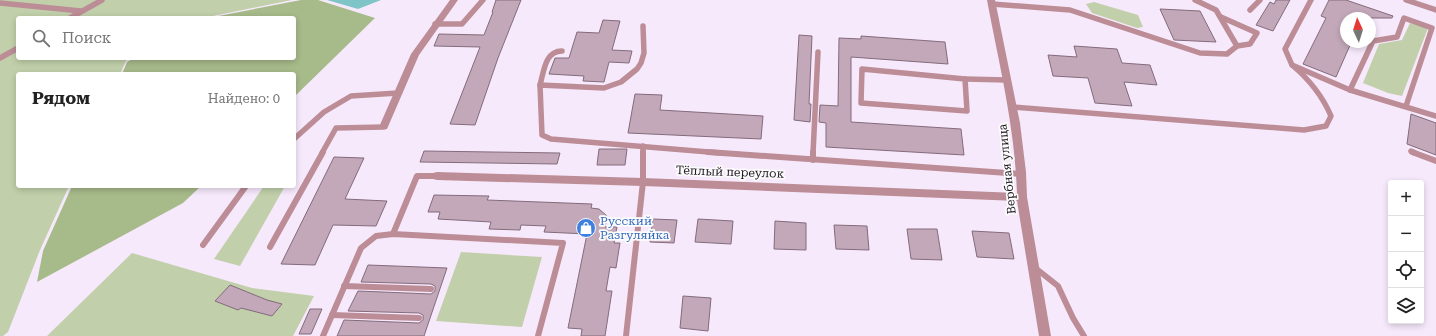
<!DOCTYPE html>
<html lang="ru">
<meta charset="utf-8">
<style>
:root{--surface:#fff;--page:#f6f6f6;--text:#222;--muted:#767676;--line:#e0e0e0}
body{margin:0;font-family:"Roboto Serif",serif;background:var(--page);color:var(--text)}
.controls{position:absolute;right:12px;bottom:12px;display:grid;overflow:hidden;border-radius:4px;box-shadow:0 2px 6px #0003}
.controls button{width:36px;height:36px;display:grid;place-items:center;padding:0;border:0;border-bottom:1px solid var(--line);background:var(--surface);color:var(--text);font:20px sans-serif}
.compass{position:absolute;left:1340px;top:12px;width:36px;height:36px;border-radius:50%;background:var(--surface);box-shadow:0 2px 6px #0003;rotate:356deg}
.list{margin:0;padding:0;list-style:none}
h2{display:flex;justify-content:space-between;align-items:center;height:52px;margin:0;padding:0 16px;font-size:17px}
h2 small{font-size:13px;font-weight:400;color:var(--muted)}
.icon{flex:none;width:22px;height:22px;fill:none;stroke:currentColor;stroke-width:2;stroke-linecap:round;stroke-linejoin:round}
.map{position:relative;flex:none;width:1436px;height:336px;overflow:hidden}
.search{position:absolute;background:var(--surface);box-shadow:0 2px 6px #0003;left:16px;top:16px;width:280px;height:44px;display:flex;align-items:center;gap:10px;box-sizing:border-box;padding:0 14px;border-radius:4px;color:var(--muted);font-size:15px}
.panel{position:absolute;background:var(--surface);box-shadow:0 2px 6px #0003;left:16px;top:72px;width:280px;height:116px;border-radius:4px}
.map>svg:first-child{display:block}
</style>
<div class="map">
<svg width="1436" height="336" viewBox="0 0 1436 336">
<rect width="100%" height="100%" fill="#f7e9fc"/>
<g fill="#c1d0aa">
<polygon points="0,0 292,0 203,18 18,18 18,58 131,58 126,61 120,74 18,74 18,186 69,186 40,250 8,332 3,336 0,336"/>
<polygon points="1094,2 1138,15 1143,27 1137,28 1092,13 1086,4"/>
<polygon points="1410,23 1428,28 1402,96 1388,93 1363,83 1379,44 1402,40"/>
<polygon points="264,186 285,186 240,266 214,259"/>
<polygon points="461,252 542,257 522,327 436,321"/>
<polygon points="132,253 252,288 314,296 293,336 47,336"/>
</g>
<g fill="#a7ba8a">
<polygon points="301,0 318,0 375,18 294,97 294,74 122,74 127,62 134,58 294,58 294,18 208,18"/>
<polygon points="72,186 201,186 183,203 37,282 43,251"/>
</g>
<polygon fill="#7fc4c6" points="327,0 381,0 358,9"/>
<g fill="#c2a8b9" stroke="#836b7b">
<polygon points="496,0 521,0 498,58 475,125 450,124 480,47 434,46 439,34 484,35 493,12 492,12"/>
<polygon points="1276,0 1290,0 1273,31 1256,25 1270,2 1274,4"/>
<polygon points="1329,0 1346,0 1393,16 1392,18 1346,18 1346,42 1351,43 1336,77 1303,64 1326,18 1321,16"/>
<polygon points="1160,9 1200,11 1216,42 1174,40"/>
<polygon points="603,20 620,21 612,50 632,51 629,63 609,62 604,82 583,81 584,76 549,74 555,58 569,58 577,32 599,33"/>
<polygon points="799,35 812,36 809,104 811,104 810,122 794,120"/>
<polygon points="861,36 945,42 948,64 851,57 851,122 961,129 964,155 826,147 826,123 819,122 820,105 838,106 839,38 861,39"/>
<polygon points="1074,46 1117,49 1122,63 1150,65 1157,85 1124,82 1132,106 1095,103 1088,78 1053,76 1048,55 1077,57"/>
<polygon points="635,94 662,95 660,110 763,116 761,139 628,133"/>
<polygon points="1411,114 1436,123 1436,155 1407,144"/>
<polygon points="599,149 627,149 625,165 597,165"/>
<polygon points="424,151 560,153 557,164 420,162"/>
<polygon points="334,157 364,158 345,199 387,201 376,226 333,225 315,265 281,264"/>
<polygon points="434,195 489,196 487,200 592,204 591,208 599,209 607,216 605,227 617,227 614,243 620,243 616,268 610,267 606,291 612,291 605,336 581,336 582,329 568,328 587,234 544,232 546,226 521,225 520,230 489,229 491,222 438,219 440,212 428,212"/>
<polygon points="653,219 677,220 674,243 650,242"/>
<polygon points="698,219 733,221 731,244 695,242"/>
<polygon points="775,221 806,223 806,250 774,249"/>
<polygon points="834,225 867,226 869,250 836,249"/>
<polygon points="907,229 937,229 942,260 911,259"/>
<polygon points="972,231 1009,233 1014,259 977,257"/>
<polygon points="368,265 447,268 424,336 337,336 344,320 419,323 423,320 423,315 419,313 348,311 358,291 431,294 435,291 435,286 431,284 361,282"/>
<polygon points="230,285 267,300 282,304 272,316 241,308 238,310 215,301"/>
<polygon points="683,296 711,298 708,331 680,328"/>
<polygon points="310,309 322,309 311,334 299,334"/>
</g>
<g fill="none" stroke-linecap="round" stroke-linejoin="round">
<g stroke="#bc8d96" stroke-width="5.5">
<polyline points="1311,0 1285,49 1292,65 1350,90 1436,116"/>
<polyline points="1406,0 1436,10"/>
<polyline points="0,3 81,11"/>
<polyline points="992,4 1070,10 1200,53 1227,54 1237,46 1216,10 1195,0"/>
<polyline points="1250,10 1260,0"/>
<polyline points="1221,17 1257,33 1250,44 1237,46"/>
<polyline points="70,18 102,0"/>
<polyline points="435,24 462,24 483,0"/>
<polyline points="643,26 644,53 641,63 637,69 621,82 604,88 540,85 542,135 551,139 721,153"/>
<polyline points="0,58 18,48"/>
<polygon points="862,69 965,79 967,111 861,103"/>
<polyline points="965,79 1007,80"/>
<path d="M540 85C544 71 545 51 562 51"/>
<polyline points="1350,90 1373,41 1397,37 1404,18 1432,28 1406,106"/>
<path d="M1012 107 1304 130 1326 126 1331 116C1322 95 1310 80 1292 65"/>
<polyline points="294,139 324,112 351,96 398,93"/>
<polyline points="643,146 643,153"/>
<polyline points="1411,151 1415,153"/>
<polyline points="322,153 336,128 384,127"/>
<polyline points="813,153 818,52"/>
</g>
<g stroke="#bc8d96" stroke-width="6">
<polyline points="708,152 1022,174"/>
<polyline points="1412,152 1436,161"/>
<polyline points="813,160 813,152"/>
<polyline points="393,234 417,176 437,176"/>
<polyline points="203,245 246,186"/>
<polyline points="270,247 323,152"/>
<polyline points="1034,267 1058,286 1073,318 1084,336"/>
<polyline points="344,286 431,289"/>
<polyline points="332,315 419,318"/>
<polyline points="323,336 361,248 376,236 393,234 563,243 538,336"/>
<polyline points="626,336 643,182 643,152"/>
</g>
<g fill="#bc8d96" fill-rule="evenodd">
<polygon points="450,0 458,0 419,55 387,129 381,129 379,127 411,54"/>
<path d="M987 0H995L1020 123 1026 172 1027 197 1051 336H1039L1017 201 643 186 437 180 433 179 432 176 433 173 437 172 643 178 1017 193C1015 127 999 64 987 0Z"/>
</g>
</g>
<defs>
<g id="shop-disc" transform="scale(1)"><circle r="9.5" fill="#3f7fe0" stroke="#fcfcfc"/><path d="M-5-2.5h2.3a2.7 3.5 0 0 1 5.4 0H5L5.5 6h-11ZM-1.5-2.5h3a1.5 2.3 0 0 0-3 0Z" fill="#fff"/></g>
</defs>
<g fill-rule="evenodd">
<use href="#shop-disc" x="586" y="228"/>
</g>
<g text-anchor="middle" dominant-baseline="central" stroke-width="3.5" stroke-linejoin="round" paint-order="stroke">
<g font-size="12" fill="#201922" stroke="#fcfcfc">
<text transform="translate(1007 169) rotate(-96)">Вербная улица</text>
<text transform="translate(730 172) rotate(2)">Тёплый переулок</text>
</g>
<g font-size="12" fill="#366cbe" stroke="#fcfcfc" text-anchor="start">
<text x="600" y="221">Русский<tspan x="600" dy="14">Разгуляйка</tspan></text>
</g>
</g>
</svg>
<div class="controls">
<button>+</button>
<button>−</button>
<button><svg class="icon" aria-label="locate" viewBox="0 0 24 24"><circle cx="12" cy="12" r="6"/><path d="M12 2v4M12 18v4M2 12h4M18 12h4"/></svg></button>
<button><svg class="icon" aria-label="layers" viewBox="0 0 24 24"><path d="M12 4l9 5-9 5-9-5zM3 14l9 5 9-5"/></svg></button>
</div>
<svg class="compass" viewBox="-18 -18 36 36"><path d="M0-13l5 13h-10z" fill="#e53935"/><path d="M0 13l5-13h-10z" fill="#767676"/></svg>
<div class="search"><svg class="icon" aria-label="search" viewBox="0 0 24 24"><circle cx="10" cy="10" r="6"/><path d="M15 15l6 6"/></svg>Поиск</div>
<section class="panel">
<h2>Рядом<small>Найдено: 0</small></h2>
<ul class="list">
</ul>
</section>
</div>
